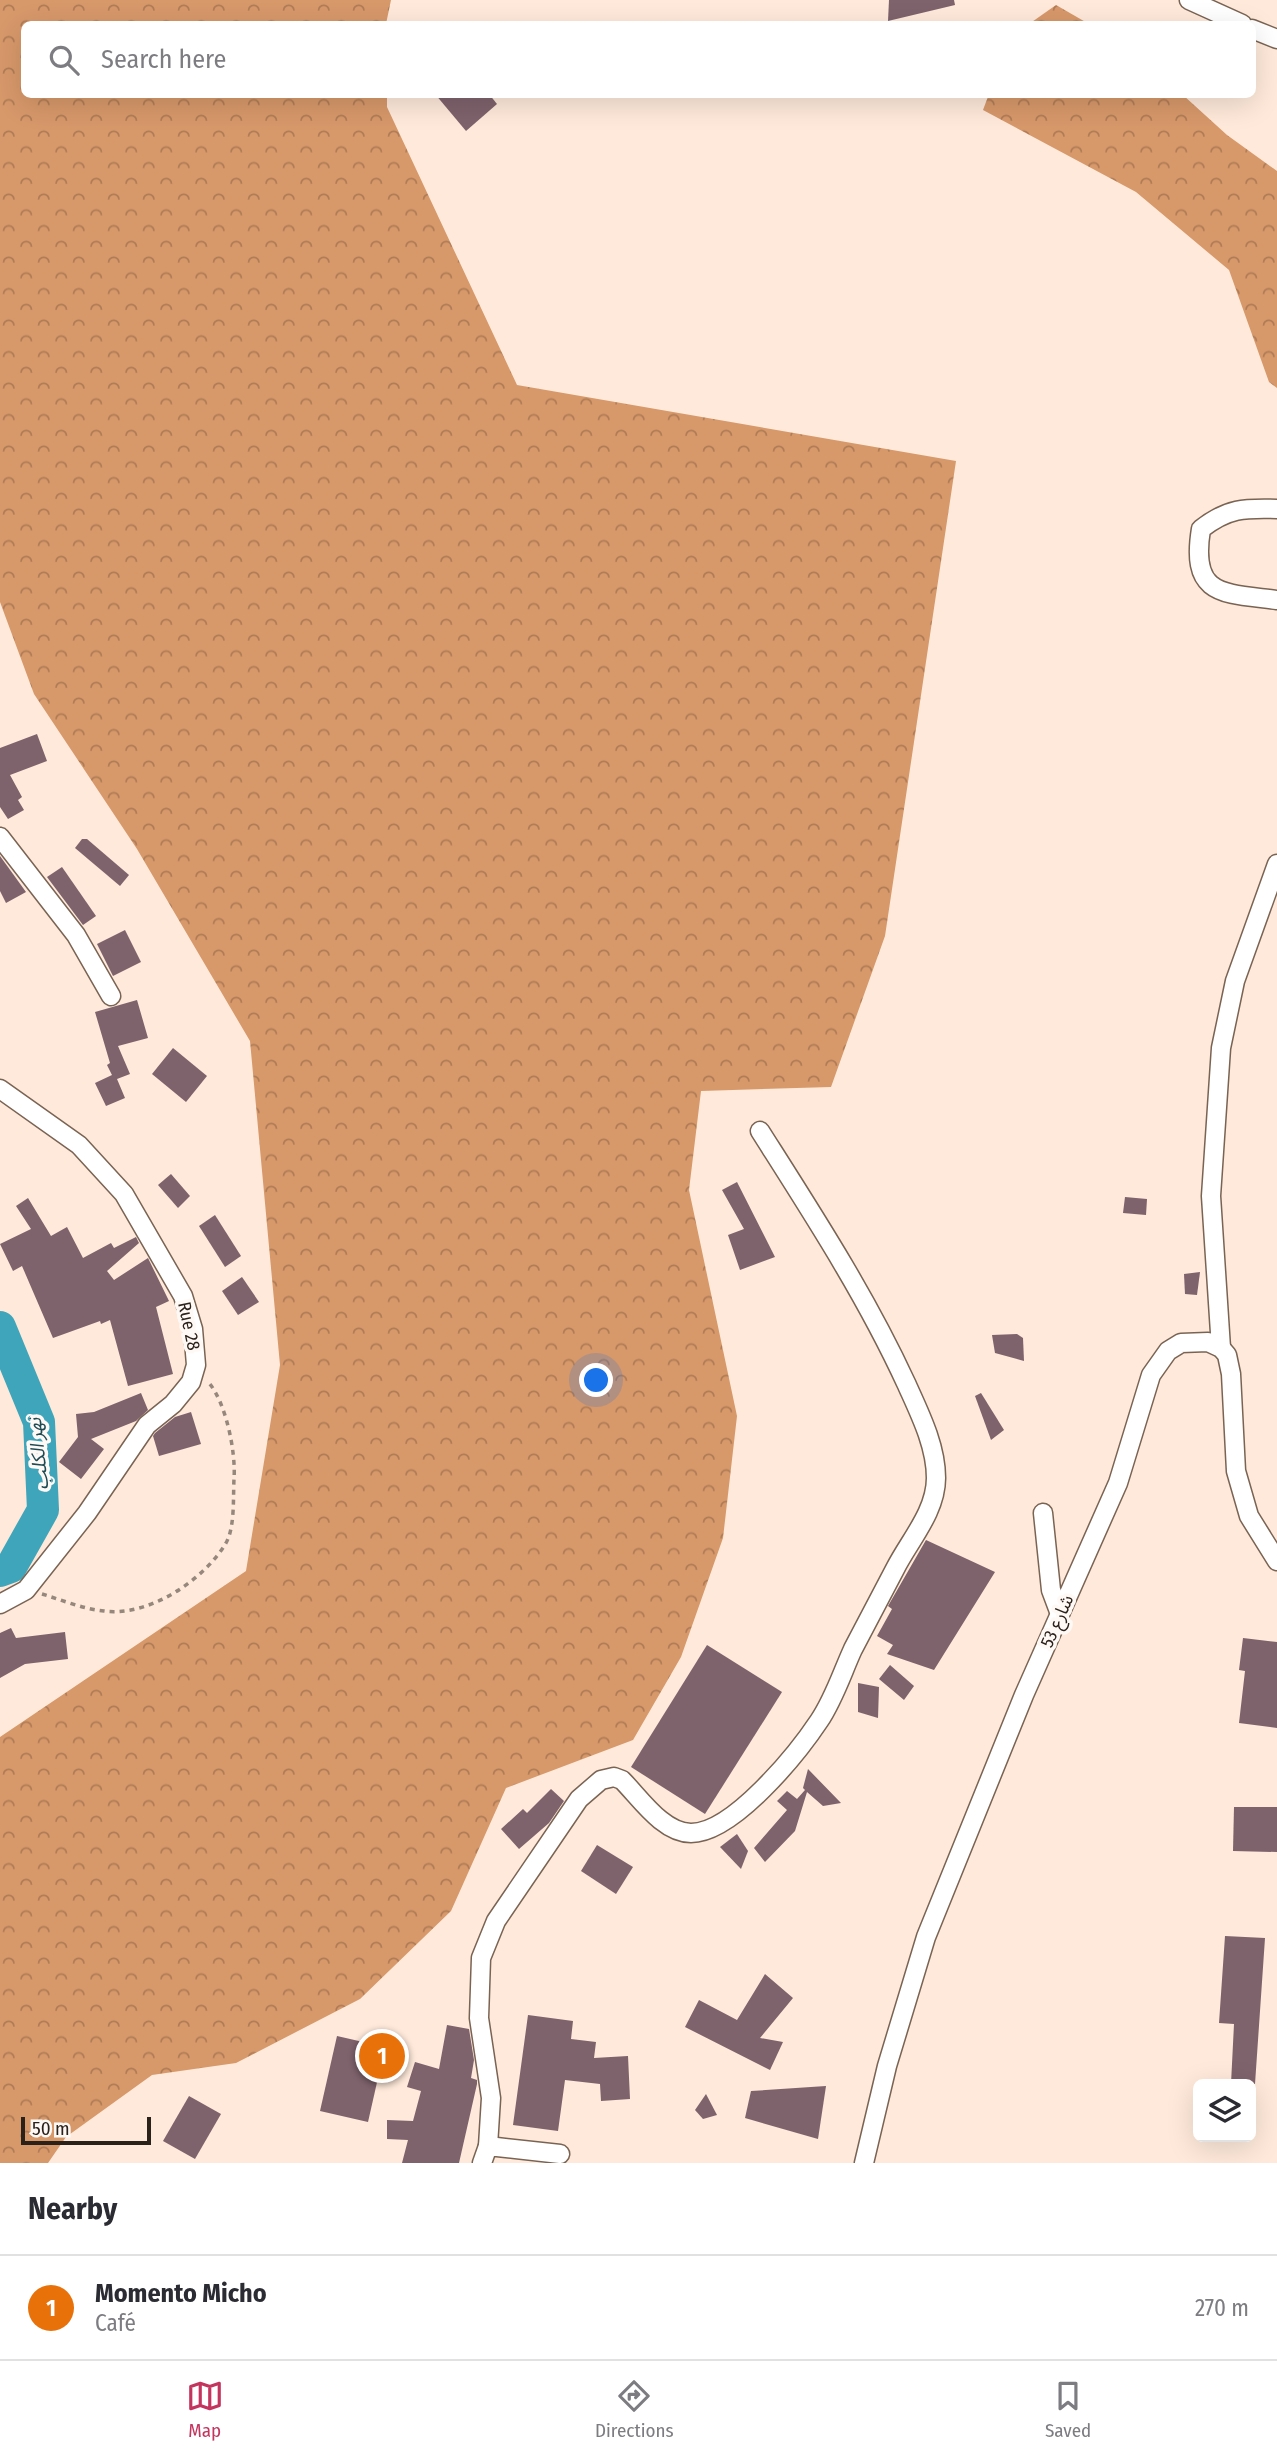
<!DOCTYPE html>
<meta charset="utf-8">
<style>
:root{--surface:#fff;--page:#f7f7f7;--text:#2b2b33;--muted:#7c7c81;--line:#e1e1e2;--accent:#c3355f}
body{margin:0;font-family:"Fira Sans Condensed","Noto Sans Arabic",sans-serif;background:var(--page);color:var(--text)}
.controls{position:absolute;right:21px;bottom:21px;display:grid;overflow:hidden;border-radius:10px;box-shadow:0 7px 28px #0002}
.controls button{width:63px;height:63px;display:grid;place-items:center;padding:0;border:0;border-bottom:2px solid var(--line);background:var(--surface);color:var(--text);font:35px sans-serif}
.scale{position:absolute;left:21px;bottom:18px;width:130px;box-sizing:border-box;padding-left:7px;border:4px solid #2b211b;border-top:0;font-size:19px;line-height:24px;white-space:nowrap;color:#2b211b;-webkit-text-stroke:5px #fff9f6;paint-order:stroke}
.you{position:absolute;left:597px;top:1381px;width:24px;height:24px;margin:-18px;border:5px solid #fff;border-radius:50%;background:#1a73e8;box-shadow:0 0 0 10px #1a73e833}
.badge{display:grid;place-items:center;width:46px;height:46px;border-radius:50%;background:var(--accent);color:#fff;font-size:23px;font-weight:700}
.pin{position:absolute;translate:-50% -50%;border:4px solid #fff;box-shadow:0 2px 7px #0006}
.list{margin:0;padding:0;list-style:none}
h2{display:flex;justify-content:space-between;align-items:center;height:91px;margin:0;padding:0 28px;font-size:30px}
h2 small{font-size:23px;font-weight:400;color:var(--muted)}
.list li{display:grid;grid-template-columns:46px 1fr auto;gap:21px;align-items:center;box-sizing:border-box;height:105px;padding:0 28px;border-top:2px solid var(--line)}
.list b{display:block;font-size:26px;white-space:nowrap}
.list p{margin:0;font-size:23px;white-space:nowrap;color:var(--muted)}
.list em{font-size:23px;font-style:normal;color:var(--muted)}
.icon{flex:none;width:38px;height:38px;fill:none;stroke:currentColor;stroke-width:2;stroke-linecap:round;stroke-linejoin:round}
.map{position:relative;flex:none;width:1277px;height:2163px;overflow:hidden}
.search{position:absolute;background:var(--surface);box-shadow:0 7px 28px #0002;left:21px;right:21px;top:21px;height:77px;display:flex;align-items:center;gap:18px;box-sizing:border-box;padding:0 24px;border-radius:10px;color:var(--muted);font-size:26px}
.sheet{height:196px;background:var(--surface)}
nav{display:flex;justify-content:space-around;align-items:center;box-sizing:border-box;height:98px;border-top:2px solid var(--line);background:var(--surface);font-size:19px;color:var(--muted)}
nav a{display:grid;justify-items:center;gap:4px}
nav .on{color:var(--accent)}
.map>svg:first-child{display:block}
</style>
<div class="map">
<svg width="1277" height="2163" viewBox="0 0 1277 2163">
<defs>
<pattern id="forest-crowns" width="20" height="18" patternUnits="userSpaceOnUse" patternTransform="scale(1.75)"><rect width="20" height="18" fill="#d7986a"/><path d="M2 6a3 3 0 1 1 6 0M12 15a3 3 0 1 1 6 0" fill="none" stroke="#af7c56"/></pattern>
</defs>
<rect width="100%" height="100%" fill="#fee9da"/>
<g fill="url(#forest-crowns)">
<polygon points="0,0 391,0 386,24 24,24 24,94 387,95 387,107 517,385 956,461 885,936 831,1087 701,1091 689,1190 737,1416 723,1538 681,1657 633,1740 506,1788 451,1911 360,1999 236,2063 152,2075 66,2137 48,2163 0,2163 0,1737 246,1571 280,1365 250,1041 137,849 34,694 0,602"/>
<polygon points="1056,5 1089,24 1029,24"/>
<polygon points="989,94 1183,95 1227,135 1277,171 1277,388 1269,382 1229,270 1136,192 983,110"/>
</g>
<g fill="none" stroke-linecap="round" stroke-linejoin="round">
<polyline stroke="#3fa5ba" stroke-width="32" points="0,1327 39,1422 43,1510 11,1567 0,1571"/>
</g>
<g fill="#7e626c">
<polygon points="889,0 954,0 955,5 888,21"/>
<polygon points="435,94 489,94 497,104 466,131"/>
<polygon points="37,734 47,761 10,775 22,797 18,800 24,810 8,819 0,807 0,748"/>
<polygon points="82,839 87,839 129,875 120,886 75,848"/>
<polygon points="0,856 26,892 6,903 0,891"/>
<polygon points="62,867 96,916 83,925 47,877"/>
<polygon points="125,930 141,962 113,976 97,944"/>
<polygon points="137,1000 148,1038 118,1046 130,1074 117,1079 125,1098 106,1106 95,1083 112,1075 107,1065 110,1063 95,1012"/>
<polygon points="173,1048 207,1076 186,1102 152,1074"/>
<polygon points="171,1174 190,1196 178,1208 158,1185"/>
<polygon points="737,1182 775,1257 740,1270 728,1235 744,1229 722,1190"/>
<polygon points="1125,1197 1147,1199 1146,1215 1123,1213"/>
<polygon points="28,1198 51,1236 67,1227 83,1258 111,1243 114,1248 136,1237 139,1243 107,1271 114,1280 148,1258 169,1301 156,1307 173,1374 128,1386 110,1320 101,1324 100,1321 53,1338 22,1266 13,1271 0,1244 31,1229 16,1206"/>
<polygon points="215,1215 241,1256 225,1267 199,1226"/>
<polygon points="1200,1272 1197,1295 1185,1294 1184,1274"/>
<polygon points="242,1277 259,1302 238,1315 222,1291"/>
<polygon points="1017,1334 1023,1338 1024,1361 995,1353 992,1335"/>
<polygon points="141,1393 148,1410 136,1421 91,1439 104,1449 81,1479 59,1462 78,1437 76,1414 94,1412"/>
<polygon points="981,1393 1004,1430 991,1440 975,1396"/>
<polygon points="191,1412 201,1444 159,1456 153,1436 155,1433 175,1417"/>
<polygon points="926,1540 995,1572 934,1670 887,1654 893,1645 877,1636 892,1609 888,1606"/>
<polygon points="11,1628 16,1638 65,1632 68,1659 25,1664 0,1678 0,1633"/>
<polygon points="1243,1638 1277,1642 1277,1728 1239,1723 1245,1671 1239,1670"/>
<polygon points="707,1645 782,1692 705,1814 631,1767"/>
<polygon points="890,1665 914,1686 904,1700 879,1679"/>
<polygon points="858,1683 879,1687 878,1718 858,1712"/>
<polygon points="808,1769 841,1803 823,1806 807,1792 795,1831 765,1862 754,1848 787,1810 777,1801 787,1791 797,1799 805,1790 803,1788"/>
<polygon points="551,1789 564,1801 549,1823 519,1849 501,1829 523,1809 527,1813"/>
<polygon points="1234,1807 1277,1807 1277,1852 1233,1851"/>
<polygon points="737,1834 748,1851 741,1869 720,1847"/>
<polygon points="597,1845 633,1867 616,1894 581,1871"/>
<polygon points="1225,1936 1265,1938 1255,2084 1231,2084 1234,2024 1219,2023"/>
<polygon points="765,1974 793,1998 760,2038 783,2042 770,2070 685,2027 699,2000 737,2020"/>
<polygon points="528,2015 573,2021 571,2039 596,2042 594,2058 628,2056 630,2099 601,2101 600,2084 565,2080 558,2131 513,2125"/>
<polygon points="447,2025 469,2029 474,2060 471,2078 477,2080 477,2084 459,2163 402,2163 408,2140 387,2139 387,2120 413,2121 421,2091 407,2087 415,2062 439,2069"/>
<polygon points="337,2036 385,2047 368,2122 320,2111"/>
<polygon points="826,2086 818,2139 745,2118 751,2091"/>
<polygon points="706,2094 717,2115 703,2119 695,2110"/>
<polygon points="189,2096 221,2114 195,2159 163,2141"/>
</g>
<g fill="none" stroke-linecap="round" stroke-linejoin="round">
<g stroke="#7a6353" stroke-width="21">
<g id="minor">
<polyline points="1189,0 1242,24"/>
<polyline points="1252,29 1277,39"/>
<path d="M1277 509C1244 508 1228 508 1201 529 1190 597 1223 593 1277 600"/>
<polyline points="0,837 76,935 111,996"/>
<polyline points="0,1089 79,1145 124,1194 183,1296 193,1329 196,1365 191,1382 173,1404 147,1425 87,1513 26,1590 0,1604"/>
<polyline points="1221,1348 1211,1196 1221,1048 1235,981 1277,864"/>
<polyline points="1043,1513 1051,1590 1060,1614"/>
<path d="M488 2146 491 2098 479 2018 481 1958 496 1921 579 1799 601 1780 614 1777 622 1780C640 1798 663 1833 691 1833 733 1833 797 1754 819 1721 834 1699 842 1673 853 1649 867 1622 881 1596 895 1569 909 1541 936 1512 936 1478 936 1445 919 1412 906 1383 865 1294 812 1213 760 1131"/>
<polyline points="482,2163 488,2146 560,2154"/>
<polyline points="864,2163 887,2066 926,1937 1024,1695 1118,1483 1151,1375 1168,1351 1181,1343 1208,1342 1221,1348 1227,1355 1231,1374 1236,1471 1249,1516 1277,1561"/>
</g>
</g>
<path stroke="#96877c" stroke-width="3.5" stroke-dasharray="5 5" stroke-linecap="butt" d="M42 1594C62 1600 83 1609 104 1611 149 1617 204 1580 226 1543 235 1527 233 1498 234 1479 236 1452 226 1403 209 1383"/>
<use href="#minor" stroke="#fff" stroke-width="18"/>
</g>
<g text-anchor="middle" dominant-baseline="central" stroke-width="7" stroke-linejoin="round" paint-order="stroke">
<g font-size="18" fill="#2b211b" stroke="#fff9f6">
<text transform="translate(189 1326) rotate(78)">Rue 28</text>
<text transform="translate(1057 1621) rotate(-66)">شارع 53</text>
</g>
<g font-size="19" font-style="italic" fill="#1d4a53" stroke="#fff9f6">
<text transform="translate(38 1454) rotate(-96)">نهر الكلب</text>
</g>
</g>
</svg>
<div class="controls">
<button><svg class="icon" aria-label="layers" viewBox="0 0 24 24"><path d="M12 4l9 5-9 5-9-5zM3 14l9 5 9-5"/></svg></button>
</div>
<div class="scale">50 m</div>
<div class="you"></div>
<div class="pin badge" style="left:382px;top:2056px;background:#e8710a">1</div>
<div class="search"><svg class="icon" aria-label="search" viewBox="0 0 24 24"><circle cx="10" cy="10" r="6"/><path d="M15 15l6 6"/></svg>Search here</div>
</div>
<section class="sheet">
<h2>Nearby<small></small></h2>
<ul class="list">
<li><span class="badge" style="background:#e8710a">1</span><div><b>Momento Micho</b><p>Café</p></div><em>270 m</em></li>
</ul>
</section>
<nav>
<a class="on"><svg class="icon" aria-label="map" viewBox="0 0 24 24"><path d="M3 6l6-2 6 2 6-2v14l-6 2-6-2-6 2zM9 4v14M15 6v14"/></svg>Map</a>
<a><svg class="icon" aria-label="directions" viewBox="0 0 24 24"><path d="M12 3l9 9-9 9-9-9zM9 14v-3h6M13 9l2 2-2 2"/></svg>Directions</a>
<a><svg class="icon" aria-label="saved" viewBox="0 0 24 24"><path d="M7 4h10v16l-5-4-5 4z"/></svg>Saved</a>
</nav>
